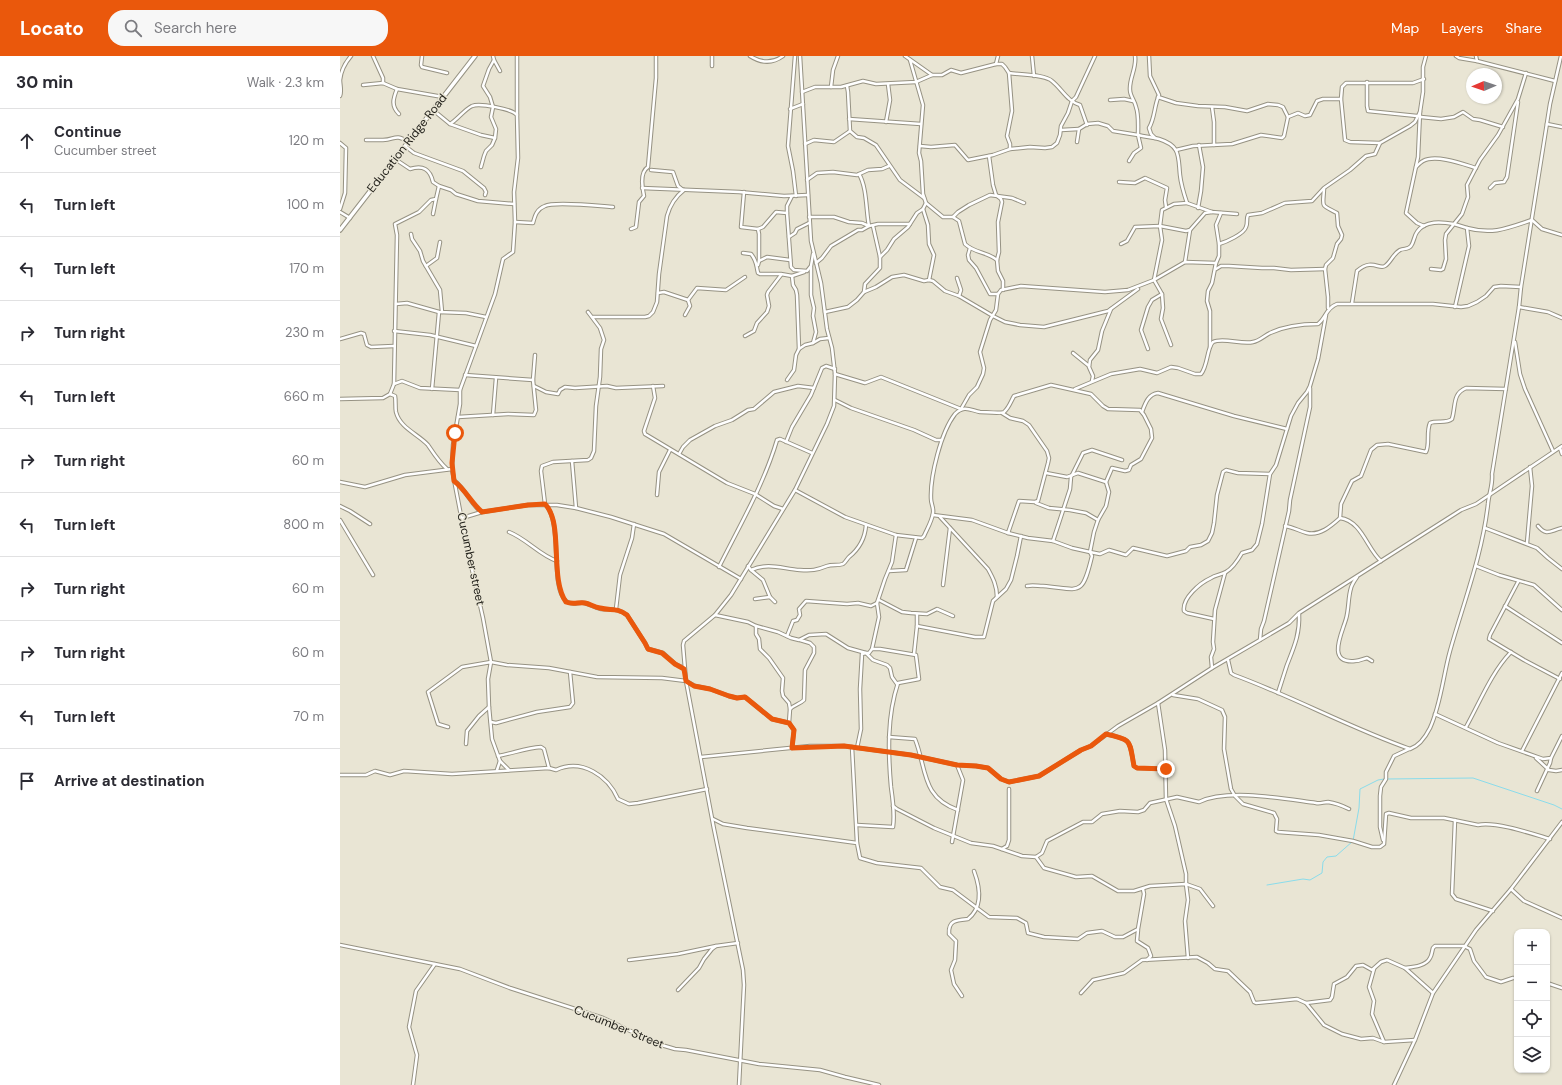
<!DOCTYPE html>
<meta charset="utf-8">
<style>
:root{--surface:#fff;--page:#f7f7f7;--text:#2b2b33;--muted:#7c7c81;--line:#e1e1e2;--accent:#ea580c}
body{margin:0;font-family:"DM Sans",sans-serif;background:var(--page);color:var(--text)}
.controls{position:absolute;right:12px;bottom:12px;display:grid;overflow:hidden;border-radius:8px;box-shadow:0 1px 3px #0004}
.controls button{width:36px;height:36px;display:grid;place-items:center;padding:0;border:0;border-bottom:1px solid var(--line);background:var(--surface);color:var(--text);font:20px sans-serif}
.compass{position:absolute;left:1126px;top:12px;width:36px;height:36px;border-radius:50%;background:var(--surface);box-shadow:0 1px 3px #0004;rotate:268deg}
.stop{position:absolute;width:12px;height:12px;margin:-9px;border:3px solid #ea580c;border-radius:50%;background:#fff}
.stop.end{background:#ea580c;border-color:#fff;box-shadow:0 1px 4px #0008}
.list{margin:0;padding:0;list-style:none}
h2{display:flex;justify-content:space-between;align-items:center;height:52px;margin:0;padding:0 16px;font-size:17px}
h2 small{font-size:13px;font-weight:400;color:var(--muted)}
.list li{display:grid;grid-template-columns:26px 1fr auto;gap:12px;align-items:center;box-sizing:border-box;height:64px;padding:0 16px;border-top:1px solid var(--line)}
.list b{display:block;font-size:15px;white-space:nowrap}
.list p{margin:0;font-size:13px;white-space:nowrap;color:var(--muted)}
.list em{font-size:13px;font-style:normal;color:var(--muted)}
.icon{flex:none;width:22px;height:22px;fill:none;stroke:currentColor;stroke-width:2;stroke-linecap:round;stroke-linejoin:round}
.map{position:relative;flex:none;width:1222px;height:1029px;overflow:hidden}
header{display:flex;align-items:center;gap:24px;box-sizing:border-box;height:56px;padding:0 20px;background:var(--accent);color:#fff}
header strong{font-size:19px}
nav{display:flex;gap:22px;margin-inline-start:auto;font-size:14px}
.search{width:280px;height:36px;background:var(--page);display:flex;align-items:center;gap:10px;box-sizing:border-box;padding:0 14px;border-radius:16px;color:var(--muted);font-size:15px}
main{display:flex}
aside{flex:1;background:var(--surface)}
.map>svg:first-child{display:block}
</style>
<header>
<strong>Locato</strong>
<div class="search"><svg class="icon" aria-label="search" viewBox="0 0 24 24"><circle cx="10" cy="10" r="6"/><path d="M15 15l6 6"/></svg>Search here</div>
<nav><a>Map</a><a>Layers</a><a>Share</a></nav>
</header>
<main>
<aside>
<h2>30 min<small>Walk · 2.3 km</small></h2>
<ul class="list">
<li><svg class="icon" aria-label="ahead" viewBox="0 0 24 24"><path d="M12 20V5M6 11l6-6 6 6"/></svg><div><b>Continue</b><p>Cucumber street</p></div><em>120 m</em></li>
<li><svg class="icon" aria-label="left" viewBox="0 0 24 24"><path d="M17 20v-9H6M10 6l-5 5 5 5"/></svg><div><b>Turn left</b></div><em>100 m</em></li>
<li><svg class="icon" aria-label="left" viewBox="0 0 24 24"><path d="M17 20v-9H6M10 6l-5 5 5 5"/></svg><div><b>Turn left</b></div><em>170 m</em></li>
<li><svg class="icon" aria-label="right" viewBox="0 0 24 24"><path d="M7 20v-9h11M14 6l5 5-5 5"/></svg><div><b>Turn right</b></div><em>230 m</em></li>
<li><svg class="icon" aria-label="left" viewBox="0 0 24 24"><path d="M17 20v-9H6M10 6l-5 5 5 5"/></svg><div><b>Turn left</b></div><em>660 m</em></li>
<li><svg class="icon" aria-label="right" viewBox="0 0 24 24"><path d="M7 20v-9h11M14 6l5 5-5 5"/></svg><div><b>Turn right</b></div><em>60 m</em></li>
<li><svg class="icon" aria-label="left" viewBox="0 0 24 24"><path d="M17 20v-9H6M10 6l-5 5 5 5"/></svg><div><b>Turn left</b></div><em>800 m</em></li>
<li><svg class="icon" aria-label="right" viewBox="0 0 24 24"><path d="M7 20v-9h11M14 6l5 5-5 5"/></svg><div><b>Turn right</b></div><em>60 m</em></li>
<li><svg class="icon" aria-label="right" viewBox="0 0 24 24"><path d="M7 20v-9h11M14 6l5 5-5 5"/></svg><div><b>Turn right</b></div><em>60 m</em></li>
<li><svg class="icon" aria-label="left" viewBox="0 0 24 24"><path d="M17 20v-9H6M10 6l-5 5 5 5"/></svg><div><b>Turn left</b></div><em>70 m</em></li>
<li><svg class="icon" aria-label="arrive" viewBox="0 0 24 24"><path d="M6 21V4h12l-3 4 3 4H6"/></svg><div><b>Arrive at destination</b></div></li>
</ul>
</aside>
<div class="map">
<svg width="1222" height="1029" viewBox="0 0 1222 1029">
<rect width="100%" height="100%" fill="#e9e5d4"/>
<g fill="none" stroke-linecap="round" stroke-linejoin="round">
<g stroke="#8adceb" stroke-width="1">
<polyline points="1047,723 1133,722 1214,749 1222,753"/>
<polyline points="927,829 963,823 970,824 982,817 983,806 987,801 996,800 1013,785 1019,752 1020,733 1038,724 1044,723"/>
</g>
<g stroke="#969283" stroke-width="4.5">
<g id="street">
<polyline points="33,0 43,22 43,27"/>
<polyline points="82,0 81,9 82,11 107,17"/>
<polyline points="177,0 177,59"/>
<path d="M410 0C421 7 432 8 443 0"/>
<polyline points="455,0 448,90 453,115 456,140"/>
<polyline points="565,0 592,19 602,19 611,14 621,17 656,8 662,8 665,11 669,17 672,55 667,80 670,88 670,93"/>
<polyline points="692,0 694,20"/>
<path d="M795 0C797 12 789 22 790 34 790 40 795 45 796 51 799 59 798 71 798 79 805 81 812 81 819 83 841 90 838 100 840 119 841 129 844 138 847 147L834 148 822 154 820 170 822 184 814 224 822 238 823 252 821 263 831 289"/>
<path d="M809 0 810 20 819 39C814 50 815 62 809 72L811 78 815 82"/>
<polyline points="1116,0 1119,2 1137,5 1215,25"/>
<polyline points="1136,0 1137,5"/>
<polyline points="154,4 160,15"/>
<polyline points="570,4 583,49 579,97 581,105 583,138 586,147 603,161 613,161 618,156 629,149 650,139 672,142 684,147"/>
<polyline points="656,8 658,0"/>
<polyline points="372,10 372,0"/>
<path d="M669 17C681 19 704 18 712 25 722 33 727 45 740 49L747 69"/>
<polyline points="1027,26 1027,50 1028,55 1077,60"/>
<polyline points="23,29 43,27 57,33 103,41"/>
<polyline points="507,30 508,36 510,75 517,81 524,82 536,89 560,124 584,142"/>
<polyline points="491,31 493,14 498,0"/>
<path d="M57 33C53 43 51 50 59 58"/>
<polyline points="462,36 475,31 501,31 523,25 536,28 576,26 592,19"/>
<path d="M0 40C2 35 0 29 0 24 1 14 5 7 11 0"/>
<polyline points="818,41 836,47 858,50 885,51 907,55 928,48 938,49 943,51 948,61"/>
<polyline points="770,44 784,43 793,45"/>
<polyline points="872,51 874,66 874,89"/>
<polyline points="450,53 463,48"/>
<path d="M93 54 110 68C118 63 124 54 132 50 140 47 172 53 177 59L178 102 174 136 175 166 173 196 163 203 155 238 120 334"/>
<polyline points="1081,61 1101,63 1114,61 1123,56 1133,63 1140,64 1163,71"/>
<polyline points="509,63 581,68"/>
<polyline points="546,66 550,44 548,28"/>
<polyline points="110,68 141,79 155,82"/>
<polyline points="1207,68 1222,71"/>
<polyline points="721,74 739,73"/>
<path d="M26 84C32 84 37 84 43 84 55 84 55 77 68 86"/>
<polyline points="737,86 739,73 747,68 758,67 768,70 773,75 798,79 801,92 794,97 789,105"/>
<polyline points="0,87 6,92 5,137 0,153"/>
<polyline points="1040,87 1010,86 1005,84 1001,43 1002,31 1006,27 1073,27 1084,23"/>
<polyline points="465,88 474,84 494,86 510,75"/>
<polyline points="65,90 74,97 123,115 144,132 146,136 145,139"/>
<polyline points="580,90 591,91 615,89 628,104 653,99 670,93 690,91 705,92 712,91 717,87 720,79 721,70 728,57 732,45 736,41 755,0"/>
<polyline points="836,94 853,90 892,88 921,79 942,82 944,80 948,61 958,57 965,60 970,59 977,45 983,43 1001,43"/>
<polyline points="649,100 653,129 656,139 661,143 662,146 658,166 659,196 657,204 658,215 663,225 663,234"/>
<path d="M55 103 70 113C83 109 90 113 93 126L99 130 111 134 116 138 138 145 174 148"/>
<polyline points="141,111 144,100 146,95 152,89 155,82 156,73 151,61 153,51 150,41 143,30 149,13 154,4 153,0"/>
<path d="M1076 111C1078 109 1081 106 1083 105 1096 98 1123 108 1136 112"/>
<polyline points="311,114 333,116 338,130 343,134"/>
<polyline points="467,124 477,117 493,116 517,119 528,114 542,113 549,110"/>
<polyline points="779,126 795,127 805,122 827,132 825,144 826,151"/>
<polyline points="302,132 399,136 444,140 468,139"/>
<polyline points="1150,132 1155,127 1164,126 1167,121 1178,46"/>
<path d="M984 133C983 152 980 148 997 157L998 170 1002 179 1001 183 997 188 993 202 986 209 985 213 988 241V252"/>
<polyline points="404,136 401,171 418,173 423,171 436,156 447,157"/>
<polyline points="452,140 447,150 447,157 451,211 454,214 467,215 471,210 473,198"/>
<polyline points="586,147 583,153 588,169 589,188 594,199 589,224"/>
<polyline points="847,147 872,156 897,158"/>
<polyline points="858,152 861,135 863,111 859,89"/>
<polyline points="0,156 10,162"/>
<polyline points="93,158 96,143"/>
<polyline points="469,161 494,161 509,166 522,167 529,170 538,168 570,168"/>
<path d="M613 161 619 165 625 188C634 197 648 196 657 204"/>
<path d="M175 166 193 167C195 159 197 153 205 150 214 145 259 150 273 151"/>
<polyline points="1084,170 1077,167 1066,157 1078,101 1080,56 1083,36 1083,11 1086,0"/>
<path d="M1127 172C1153 179 1168 172 1192 164L1202 173 1222 179"/>
<path d="M291 173 296 171 299 146 304 140C302 131 300 116 308 111L316 22V0"/>
<polyline points="418,173 419,178 419,205 418,209"/>
<polyline points="71,178 72,183 80,195 83,205 100,234 102,256"/>
<polyline points="449,181 455,177 457,173 469,167"/>
<polyline points="781,188 787,185 795,171 820,170 846,175 850,174 865,157 872,156"/>
<polyline points="879,188 876,169 881,157"/>
<polyline points="630,192 628,199 629,204 636,212 650,238 658,238"/>
<path d="M403 197 411 198C417 205 416 209 418 217L420 218H441L452 220 464 216"/>
<polyline points="540,201 547,194 554,183 568,171 577,157 583,153"/>
<polyline points="419,205 427,201 450,204"/>
<polyline points="845,206 850,174"/>
<path d="M476 207 482 202 491 190 518 174H522L529 170C526 155 527 131 519 118"/>
<polyline points="86,210 97,202 100,186"/>
<polyline points="471,211 471,239 474,252 473,260 476,276 473,287"/>
<polyline points="876,213 881,210 889,210 922,212 934,212 951,214 985,213"/>
<polyline points="1091,213 1101,214 1103,213 1106,203 1105,184 1106,178 1114,168 1127,172 1129,190 1115,251"/>
<polyline points="452,220 453,229 456,234 457,239 459,293"/>
<polyline points="617,222 621,234 619,240"/>
<polyline points="524,236 525,228 540,212 540,201 533,170"/>
<polyline points="318,237 324,236 348,244 357,232 386,234 405,221"/>
<path d="M1012 247 1017 215C1032 202 1039 214 1045 210 1051 206 1053 198 1060 194 1064 192 1068 194 1071 190 1074 186 1074 180 1077 176 1085 164 1102 166 1114 168L1122 158 1128 141 1127 129 1140 104 1158 79 1178 43 1186 17"/>
<polyline points="56,248 67,247 99,256 126,257 146,261"/>
<polyline points="1179,251 1208,256 1222,262"/>
<path d="M248 256 260 272 264 284 261 293 260 321 256 350 254 395 251 402 248 404 213 406 202 410 201 415 205 448C224 467 209 530 226 545 231 550 238 546 244 547 250 548 255 552 261 553 272 554 278 552 287 559L305 587 308 593 323 597 335 608 344 612"/>
<polyline points="485,256 508,251 517,244 524,236 536,231 552,221 564,219 584,225 589,224 593,225 605,235 619,240 653,260 665,266 680,269 704,271 768,255 798,233"/>
<polyline points="345,259 350,250 348,244"/>
<path d="M253 261H305L309 260 313 256 317 246 319 218 327 160C330 149 335 141 344 134"/>
<polyline points="54,275 90,279 136,290"/>
<polyline points="405,280 414,275 417,267 427,256 429,250 427,239 428,236 441,219"/>
<polyline points="0,283 21,277 24,278 27,289 31,291 54,290"/>
<polyline points="1175,286 1180,318 1185,333 1213,395"/>
<polyline points="870,291 870,255 867,245 868,235 872,227 876,207"/>
<polyline points="808,293 801,274 808,251 812,244 822,238"/>
<polyline points="733,297 749,310"/>
<path d="M495 318 525 327 541 321 621 353 629 339 637 331 643 318 644 312 640 296 650 264 656 254 658 238 661 234 681 230 765 236 788 234 814 224 845 206 876 207 879 200V188C886 186 904 178 906 171 908 167 906 163 908 159L922 157 945 147 972 145 984 132 1010 114 1026 100 1035 98 1040 87 1070 70 1075 66 1080 56"/>
<polyline points="125,319 193,324"/>
<polyline points="447,324 454,314 456,299 459,293 465,289 473,287 480,283 489,282"/>
<polyline points="752,325 753,320 749,311 750,304 758,294 762,275 771,253"/>
<polyline points="54,328 57,179 55,168 79,156 91,144 96,143 99,130"/>
<polyline points="194,330 206,336 218,338 220,334 225,331 235,332 267,330 276,332 323,330"/>
<polyline points="313,330 315,342 304,375 305,378 387,427 415,438 434,450 443,453"/>
<polyline points="92,333 99,256"/>
<path d="M735 333 771 318 800 313 817 317 831 311 838 312 855 318H861C868 310 867 291 873 286 883 281 902 289 913 286 919 285 924 280 930 277 945 270 962 268 978 268 986 262 986 252 997 248H1093L1121 251 1128 250 1137 246 1146 240 1154 231 1161 230 1181 231"/>
<path d="M50 338 55 340C56 345 55 351 56 356 60 372 78 378 88 389 94 398 99 406 107 413"/>
<polyline points="0,343 43,342 50,338 54,328 62,325 80,332 120,334 120,348 113,389 112,413 128,496 143,562 151,606 167,609 209,612 257,621 322,622 346,625 355,630 370,633 389,640 397,642 405,641 432,663 449,667"/>
<polyline points="495,344 511,352 574,374 596,384 601,384"/>
<path d="M802 356C805 348 808 338 818 337L894 360 947 373"/>
<polyline points="662,357 670,362 683,365 689,369 707,395 709,402 708,407 698,445 695,446 679,445 668,477"/>
<polyline points="153,359 156,322"/>
<polyline points="118,361 168,358 194,359 196,354 193,324 195,299"/>
<polyline points="446,386 452,371 471,339 482,312 486,310 495,313"/>
<polyline points="1220,392 1222,398"/>
<polyline points="339,398 343,391 350,384 375,370 392,364 408,354 414,353 434,336 458,330 474,332"/>
<polyline points="232,405 236,452"/>
<path d="M115 425C126 434 130 447 141 456"/>
<polyline points="0,426 25,431 65,419 112,413"/>
<path d="M455 434 505 461 556 479 582 482 584 480C587 473 592 465 593 457 594 452 591 448 591 443 590 420 601 376 615 358 624 349 630 354 640 356 645 356 661 358 664 356 669 352 671 345 674 340L711 329 751 338 763 350 768 353 800 354 804 359 811 373 812 382 801 403 791 409 789 414 785 415 772 412 766 426"/>
<polyline points="317,439 319,416 330,394"/>
<polyline points="696,447 709,452 730,454 746,457 758,464"/>
<polyline points="0,450 10,455 30,468"/>
<polyline points="593,459 632,464 668,477 688,482 713,485 732,492 750,496 760,498 769,494 786,499 793,492 827,500 846,495 850,491 861,489 868,485 872,477 874,467 877,439 883,416 886,414 898,417 930,418"/>
<path d="M600 461 648 513C653 522 657 530 657 541"/>
<polyline points="122,462 142,456 188,449 217,449 236,452 271,461 324,478 401,523"/>
<path d="M1000 462 1001 448 1010 429 1012 425 1021 420 1031 394 1037 389 1048 388 1086 396C1090 388 1086 376 1090 367 1097 364 1106 368 1112 363 1116 350 1112 338 1126 332L1166 333"/>
<polyline points="0,464 33,519"/>
<path d="M945 470C953 471 959 475 967 477 980 480 991 470 1000 462 1022 465 1027 493 1041 505"/>
<path d="M1198 470C1207 481 1211 474 1222 472"/>
<polyline points="1145,472 1197,492 1208,502 1222,513"/>
<path d="M169 476C187 483 199 499 217 505"/>
<polyline points="713,485 730,433 731,421 743,397 752,394 782,404"/>
<polyline points="1187,487 1192,430 1190,411"/>
<path d="M408 510 411 514C428 506 443 513 460 514 471 515 477 514 487 510 492 508 498 510 503 508 505 507 507 503 509 501 519 493 525 483 526 469"/>
<polyline points="1136,510 1159,519 1194,529 1222,554"/>
<path d="M379 511C400 469 424 428 437 384L440 383 472 397"/>
<polyline points="411,514 423,524 430,541 435,546"/>
<polyline points="549,515 566,514 576,482"/>
<path d="M1017 521C1015 524 1012 528 1011 532 1008 541 1009 553 1006 563 1002 577 986 608 1015 605 1019 605 1023 603 1027 602L1032 605"/>
<polyline points="1178,526 1150,579 1149,583 1184,604 1220,623"/>
<polyline points="603,529 610,472"/>
<path d="M687 530C692 529 698 530 703 530 740 533 742 542 752 500L750 496 754 476 758 464 766 450 769 436 766 426 738 417 727 421 706 417"/>
<polyline points="415,543 430,541"/>
<polyline points="539,544 562,556 571,557 587,558 597,553 613,560"/>
<polyline points="1165,550 1222,587"/>
<polyline points="276,553 280,519 292,482 294,468"/>
<path d="M375 559 408 566 416 570 438 576 451 582 459 584 469 579 486 578 508 592 526 597H529L532 593H540L576 599 579 623 558 627C547 660 548 697 551 731 553 745 555 758 553 771L517 769"/>
<path d="M874 563 847 557 844 555C842 542 860 527 871 522 875 519 881 519 886 516 893 512 898 504 902 497L912 494 917 488 922 468 930 418 936 409 951 360 958 347 967 336 970 330 978 303 986 259"/>
<polyline points="416,570 416,578 419,583 420,593 429,602 443,622 442,635 443,640 449,647 450,653 449,667 454,674 452,692"/>
<polyline points="577,570 635,581 644,581 653,545 666,533 671,524 677,500 681,480"/>
<polyline points="447,580 453,565 457,564 460,559 459,553 466,545 507,548 518,547 531,550 537,547"/>
<polyline points="920,584 921,573 924,565 949,455 950,444 970,351 970,332"/>
<polyline points="532,593 539,561 537,547 545,523 552,506 556,479"/>
<polyline points="574,598 577,570 577,558"/>
<path d="M888 604 891 617 894 619C954 641 1010 672 1070 693 1079 690 1086 680 1090 672 1101 648 1103 620 1110 595 1124 545 1142 500 1148 448 1149 437 1153 429 1152 418L1179 251 1181 231 1210 48 1221 0"/>
<polyline points="872,612 871,601 874,593 873,586 875,554 885,517"/>
<path d="M938 637C941 628 944 618 947 609 954 591 960 578 959 558"/>
<path d="M833 639 858 643 882 654 885 661 884 693 891 733 895 740 903 748 934 757 937 763 936 775 938 776 979 779 1013 785 1032 791H1040L1044 788 1046 758 1049 757 1071 762H1104L1138 769C1155 765 1193 778 1210 783"/>
<polyline points="818,647 825,694 826,743 835,770 846,818 846,828 848,844 845,865 848,902"/>
<path d="M450 653C454 649 460 648 464 644L465 614 474 597V591L470 587 460 584"/>
<polyline points="1095,658 1158,687 1203,703 1211,702 1222,680"/>
<polyline points="151,666 156,667 197,656 230,651 233,647 230,616"/>
<polyline points="108,671 98,668 88,636 122,611 151,606 148,623 149,651 152,683 160,705 169,714"/>
<path d="M1126 671C1140 646 1151 617 1171 596"/>
<path d="M766 678C793 684 789 684 794 710L797 712 826 713"/>
<path d="M549 681 575 683C587 713 581 741 618 754"/>
<polyline points="126,688 127,675 139,660 149,651"/>
<polyline points="512,691 517,787"/>
<polyline points="517,692 521,673 520,633 522,598 526,597 533,604 547,609 550,612 552,621 557,628"/>
<polyline points="1182,695 1222,617"/>
<path d="M158 700C174 697 186 692 201 691L204 693 209 712"/>
<polyline points="361,701 470,690 504,690 571,699 617,709 636,710 648,712 661,723 669,726 699,720 741,694 751,690 778,670 818,647 872,612 949,567 959,557 1121,454 1136,448 1222,390"/>
<polyline points="1196,702 1209,714 1216,715 1222,714"/>
<polyline points="157,714 160,705"/>
<path d="M0 719H26L35 715 50 719 64 715 112 718 209 712 216 714C242 702 268 720 278 743L289 748 298 747 367 733"/>
<polyline points="1197,735 1210,707 1211,702"/>
<polyline points="553,750 557,753 594,772 631,787 653,790 682,800 696,801 704,812 736,821 752,820 778,835 794,835 810,830 846,828 860,833 873,850"/>
<polyline points="373,763 383,768 407,772 517,787 520,802 537,807 581,812 600,831 613,834 649,861 677,862 686,867 688,877 704,881 738,883 747,877 762,875 775,881 783,881 798,873 804,838 803,833"/>
<polyline points="1115,764 1112,838 1116,843 1153,855"/>
<polyline points="1043,784 1040,771 1040,740 1041,731 1046,723 1046,716 1054,700 1069,693"/>
<polyline points="612,786 623,724 617,709"/>
<polyline points="662,793 667,790 669,784 669,733"/>
<path d="M696 801 702 797 707 785 743 766H752L762 758 780 755 798 756 804 754 810 747 837 741 859 746C888 732 945 743 976 747 980 748 984 746 988 746 995 747 1003 750 1009 753"/>
<polyline points="1171,833 1184,845 1222,862"/>
<polyline points="798,874 797,885 808,892 811,900 807,904"/>
<polyline points="0,889 120,913 170,932 263,962 318,988 335,993 346,994 419,1008 480,1014 505,1021 539,1029"/>
<polyline points="289,904 338,898 376,890"/>
<path d="M1065 912C1073 911 1086 910 1090 902 1092 899 1092 895 1093 892L1095 890H1124L1130 893 1134 905 1146 921 1161 926 1173 922H1177"/>
<polyline points="1034,913 1029,931 1034,945 1032,958 1044,986"/>
<polyline points="1207,927 1222,932"/>
<polyline points="338,934 359,912 364,903 372,893 376,890 398,887"/>
<polyline points="741,937 753,924 784,917 802,904 857,901 868,907 875,913 888,915 910,936 914,946 916,947 957,943 966,947 984,969 1002,978 1021,983 1033,982 1044,986 1075,984"/>
<path d="M622 940 614 928 611 914 615 904 616 885 609 878C608 864 617 864 628 863 643 851 640 831 634 815"/>
<polyline points="966,947 990,944 992,941 994,928 1007,921 1016,910 1023,909 1032,914 1041,906 1047,904 1065,912 1093,937"/>
<polyline points="73,1029 77,999 69,971 76,935 95,908"/>
<polyline points="399,1029 404,929 403,914 374,773 346,625 343,589 344,585 375,559 391,539 455,434 487,368 494,350 495,318 492,292 487,273 481,227 471,185 460,0"/>
<polyline points="1054,1029 1075,984 1093,937 1136,874 1171,833 1222,766"/>
</g>
</g>
<g stroke="#969283" stroke-width="5.5">
<polyline id="secondary" points="0,174 135,0"/>
</g>
<use href="#street" stroke="#fff" stroke-width="2.5"/>
<use href="#secondary" stroke="#fff" stroke-width="3.5"/>
</g>
<g fill="none" stroke-linecap="round" stroke-linejoin="round">
<path stroke="#ea580c" stroke-width="5" d="M115 377 112 407 114 425C126 434 131 447 142 456L188 449 205 448C224 467 209 522 226 546 233 549 238 546 245 547 250 548 254 551 260 552 271 555 276 551 287 559L305 587 308 593 322 597 335 608 344 613 346 625 354 630 370 633 389 640 397 642 405 641 432 663 449 667 454 674 452 692 504 690 571 699 617 709 636 710 648 712 661 723 669 726 699 720 741 694 751 690 766 678C793 684 789 684 794 710L797 712 826 713"/>
</g>
<g text-anchor="middle" dominant-baseline="central" stroke-width="3" stroke-linejoin="round" paint-order="stroke">
<g font-size="12" fill="#201f19" stroke="#e9e5d4">
<text transform="translate(67 87) rotate(-52)">Education Ridge Road</text>
<text transform="translate(131 503) rotate(78)">Cucumber street</text>
<text transform="translate(279 971) rotate(22)">Cucumber Street</text>
</g>
</g>
</svg>
<div class="controls">
<button>+</button>
<button>−</button>
<button><svg class="icon" aria-label="locate" viewBox="0 0 24 24"><circle cx="12" cy="12" r="6"/><path d="M12 2v4M12 18v4M2 12h4M18 12h4"/></svg></button>
<button><svg class="icon" aria-label="layers" viewBox="0 0 24 24"><path d="M12 4l9 5-9 5-9-5zM3 14l9 5 9-5"/></svg></button>
</div>
<svg class="compass" viewBox="-18 -18 36 36"><path d="M0-13l5 13h-10z" fill="#e53935"/><path d="M0 13l5-13h-10z" fill="#7c7c81"/></svg>
<div class="stop" style="left:115px;top:377px"></div>
<div class="stop end" style="left:826px;top:713px"></div>
</div>
</main>
